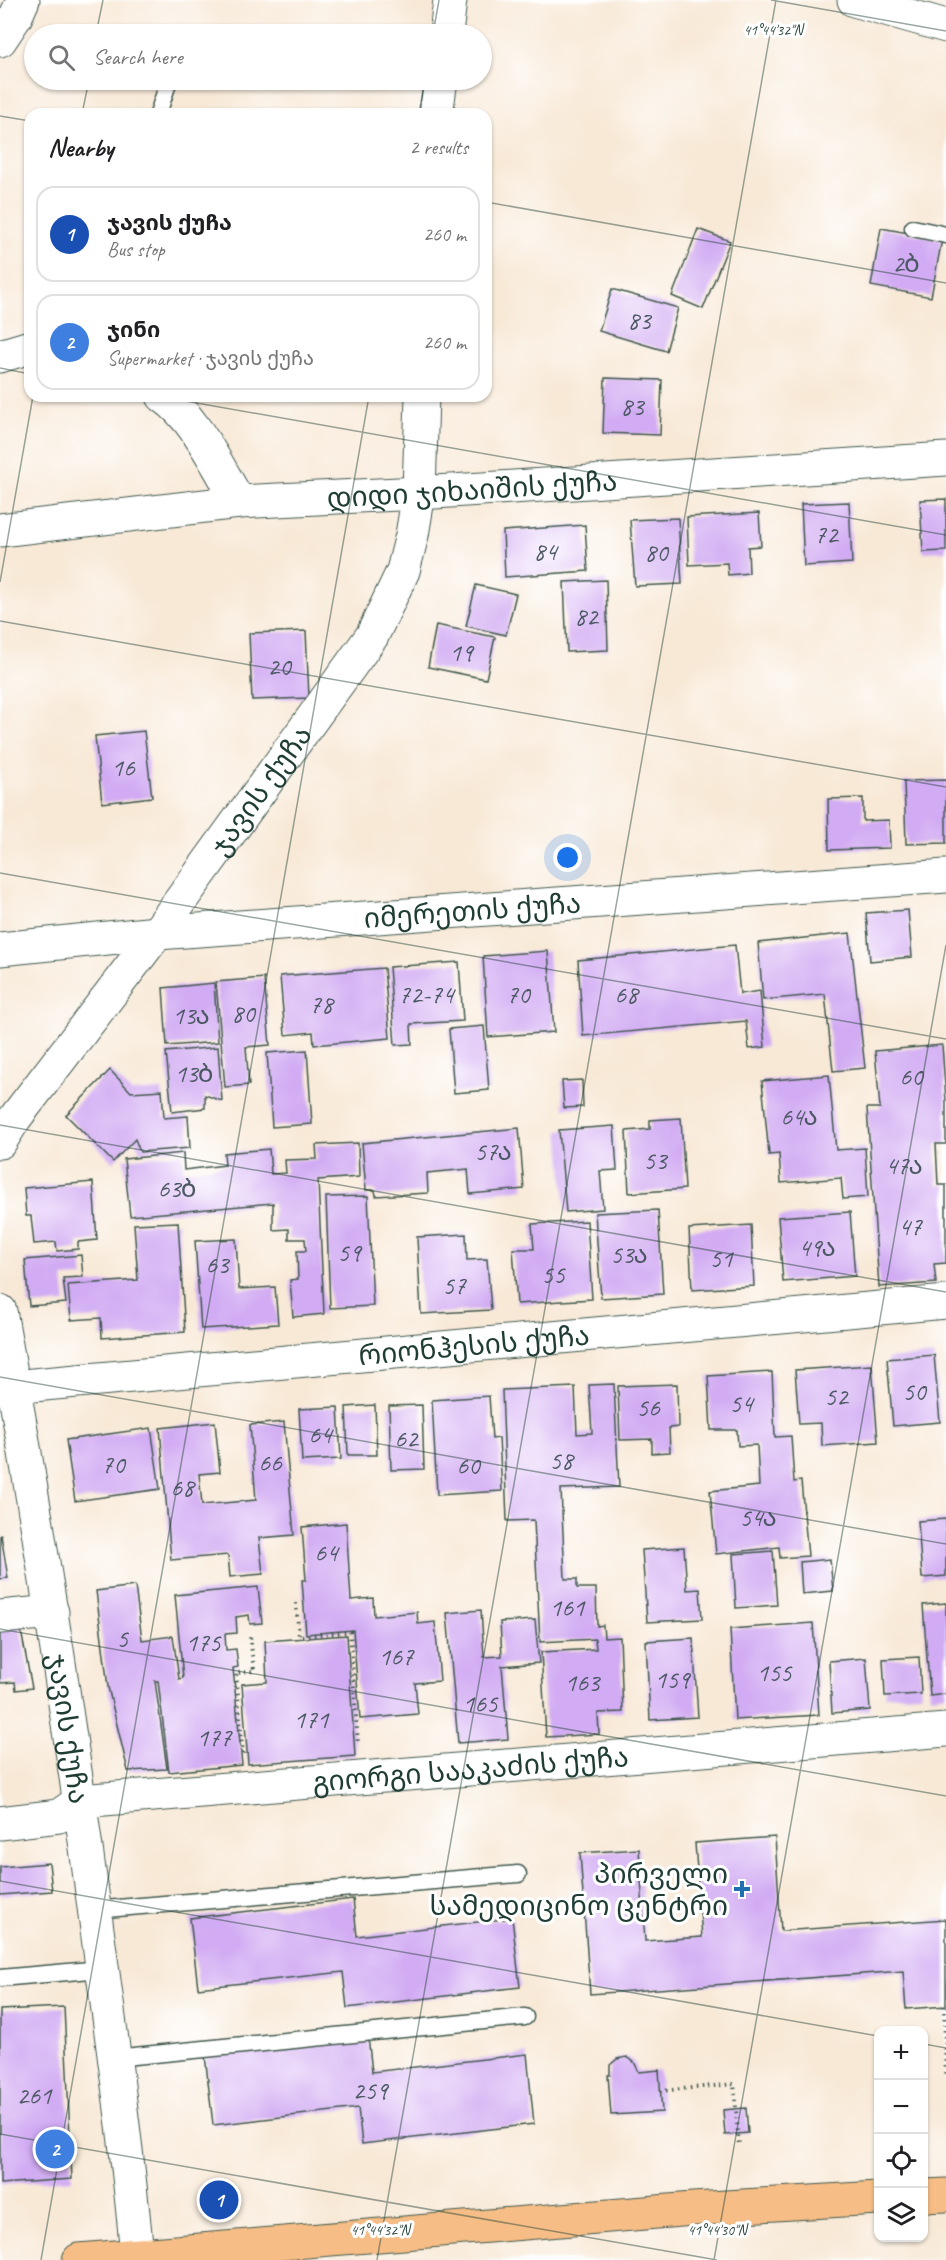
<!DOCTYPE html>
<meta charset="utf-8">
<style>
:root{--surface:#fff;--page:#f2f2f2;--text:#202124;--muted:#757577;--line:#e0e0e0;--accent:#1f6fb2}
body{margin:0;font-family:Caveat,"Noto Sans Georgian",sans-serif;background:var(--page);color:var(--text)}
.controls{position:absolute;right:18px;bottom:18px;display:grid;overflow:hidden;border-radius:12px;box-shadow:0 2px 4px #0004}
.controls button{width:54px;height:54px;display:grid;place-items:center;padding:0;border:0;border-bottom:2px solid var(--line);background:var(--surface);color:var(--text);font:30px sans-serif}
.you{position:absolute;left:568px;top:858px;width:21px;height:21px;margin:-15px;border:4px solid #fff;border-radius:50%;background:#1a73e8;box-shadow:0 0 0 9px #1a73e833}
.badge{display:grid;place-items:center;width:39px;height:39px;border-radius:50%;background:var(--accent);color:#fff;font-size:20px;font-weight:700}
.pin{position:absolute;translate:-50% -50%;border:3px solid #fff;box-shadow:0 2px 6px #0006}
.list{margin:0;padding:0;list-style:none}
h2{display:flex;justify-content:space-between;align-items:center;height:78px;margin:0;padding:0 24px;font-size:26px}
h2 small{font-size:20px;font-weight:400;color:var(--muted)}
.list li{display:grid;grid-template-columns:39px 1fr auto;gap:18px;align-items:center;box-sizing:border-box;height:96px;margin:0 12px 12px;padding:0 12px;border:2px solid var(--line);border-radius:18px}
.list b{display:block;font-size:22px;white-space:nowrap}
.list p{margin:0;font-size:20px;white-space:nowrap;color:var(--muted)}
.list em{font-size:20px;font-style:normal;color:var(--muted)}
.icon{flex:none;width:33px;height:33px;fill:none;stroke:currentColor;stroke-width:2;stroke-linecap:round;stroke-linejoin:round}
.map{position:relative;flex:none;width:946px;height:2260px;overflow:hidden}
.search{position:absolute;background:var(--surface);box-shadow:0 2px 4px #0004;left:24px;top:24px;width:468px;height:66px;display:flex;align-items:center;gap:15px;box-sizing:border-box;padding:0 21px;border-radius:33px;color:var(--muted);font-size:22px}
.panel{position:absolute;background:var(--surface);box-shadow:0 2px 4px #0004;left:24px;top:108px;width:468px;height:294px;border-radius:18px}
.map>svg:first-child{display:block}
</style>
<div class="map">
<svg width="946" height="2260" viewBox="0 0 946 2260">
<rect width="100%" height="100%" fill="#fff"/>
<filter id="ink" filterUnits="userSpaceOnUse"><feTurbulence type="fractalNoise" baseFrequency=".0167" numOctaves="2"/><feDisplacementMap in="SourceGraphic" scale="12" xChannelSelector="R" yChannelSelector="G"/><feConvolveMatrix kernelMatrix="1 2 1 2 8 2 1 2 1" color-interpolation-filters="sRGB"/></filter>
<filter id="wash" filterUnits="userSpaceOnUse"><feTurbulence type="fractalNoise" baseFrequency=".008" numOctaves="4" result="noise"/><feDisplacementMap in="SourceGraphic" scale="24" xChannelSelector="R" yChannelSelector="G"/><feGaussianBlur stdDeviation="1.35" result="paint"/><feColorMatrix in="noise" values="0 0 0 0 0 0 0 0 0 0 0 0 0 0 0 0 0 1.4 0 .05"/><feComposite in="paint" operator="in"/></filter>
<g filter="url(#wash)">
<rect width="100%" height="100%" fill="#f8e9d7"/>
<g id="blocks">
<g fill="#d1abf3">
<polygon points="881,228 942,239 931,297 871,286"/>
<polygon points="698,229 730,241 703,309 672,296"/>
<polygon points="612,289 678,308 666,351 599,331"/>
<polygon points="605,378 662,380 660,435 603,433"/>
<polygon points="946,499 946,551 923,552 920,500"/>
<polygon points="849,502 852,563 804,566 801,504"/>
<polygon points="759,513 761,546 748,547 749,573 728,575 727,563 689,565 687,517"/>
<polygon points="678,518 682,584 635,586 630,520"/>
<polygon points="585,525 588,571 505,577 503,531"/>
<polygon points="606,580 608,650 567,652 564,582"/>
<polygon points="476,585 516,594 506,635 466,626"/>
<polygon points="436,625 495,637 486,679 428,667"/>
<polygon points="306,631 309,698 252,700 249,633"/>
<polygon points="144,731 152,797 102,803 95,736"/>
<polygon points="946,780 946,843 906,844 904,781"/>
<polygon points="863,798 863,821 889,820 890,848 829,850 828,799"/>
<polygon points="908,910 912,957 870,961 866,913"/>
<polygon points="850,933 865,1068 833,1071 825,994 763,1000 758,943"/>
<polygon points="735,945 740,994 760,991 765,1047 749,1049 746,1021 583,1036 578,960"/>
<polygon points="548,951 554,1032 488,1037 483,956"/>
<polygon points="459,962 463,1021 411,1024 412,1044 395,1045 389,967"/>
<polygon points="384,968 390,1038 314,1045 313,1032 285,1035 280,976"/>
<polygon points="264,978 270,1045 246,1047 249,1085 225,1087 216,982"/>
<polygon points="214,983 218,1042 167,1046 163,988"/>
<polygon points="484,1026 489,1090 454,1093 449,1029"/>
<polygon points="942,1045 946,1101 946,1144 936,1144 938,1185 946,1185 946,1263 934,1264 936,1283 879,1287 867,1108 880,1108 875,1051"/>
<polygon points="218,1047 222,1101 205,1095 205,1108 172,1112 166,1052"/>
<polygon points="307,1050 312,1124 272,1127 267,1053"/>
<polygon points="110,1070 131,1092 162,1090 164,1118 188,1116 190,1148 140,1152 135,1139 113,1162 66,1115"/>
<polygon points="829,1075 836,1150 865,1148 868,1197 843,1199 841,1178 781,1183 779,1154 769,1155 762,1081"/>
<polygon points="582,1080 583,1107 564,1108 562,1081"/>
<polygon points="681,1118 685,1189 629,1193 626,1131 650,1129 650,1120"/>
<polygon points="614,1126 617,1170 600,1171 603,1209 566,1212 559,1130"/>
<polygon points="519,1128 524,1189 470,1194 468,1169 427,1173 428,1193 376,1196 375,1190 366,1190 362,1143"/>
<polygon points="358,1143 359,1177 318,1180 324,1314 293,1317 290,1280 298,1279 297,1251 306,1251 305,1239 289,1239 289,1229 273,1230 273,1203 130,1216 124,1159 183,1153 184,1170 225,1165 224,1153 269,1149 271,1174 286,1173 285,1160 317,1159 316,1145"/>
<polygon points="93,1182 97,1240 78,1242 78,1249 57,1251 56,1242 34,1244 31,1216 26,1216 24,1188"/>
<polygon points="368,1196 373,1306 330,1308 326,1197"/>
<polygon points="658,1210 663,1294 601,1298 595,1213"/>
<polygon points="850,1212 855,1276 783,1282 778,1217"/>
<polygon points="587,1221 592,1299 517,1304 513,1249 534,1249 532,1224"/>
<polygon points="178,1222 185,1332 102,1338 101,1318 71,1320 68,1285 138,1280 134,1224"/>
<polygon points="751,1225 754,1286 692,1290 689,1229"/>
<polygon points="466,1234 467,1260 487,1259 491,1310 421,1314 417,1237"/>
<polygon points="236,1239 239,1289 275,1287 278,1324 201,1329 195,1241"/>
<polygon points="81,1255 83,1277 63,1278 66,1303 29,1306 25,1260"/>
<polygon points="934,1355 940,1422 893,1426 887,1359"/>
<polygon points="872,1365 878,1442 822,1446 821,1423 799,1424 795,1370"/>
<polygon points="772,1372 775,1437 791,1436 794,1482 801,1481 808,1556 780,1558 779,1547 716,1554 710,1491 759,1486 757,1445 738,1446 737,1430 711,1430 708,1376"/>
<polygon points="614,1384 619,1487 561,1489 565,1579 577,1579 577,1588 596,1588 597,1626 603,1625 604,1638 620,1637 623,1712 598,1713 599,1734 546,1737 541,1652 596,1649 595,1639 540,1642 534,1520 507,1521 502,1390 575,1387 577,1434 592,1433 589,1385"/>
<polygon points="677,1384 678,1427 669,1428 670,1452 652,1453 652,1439 620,1440 618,1386"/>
<polygon points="489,1396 492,1439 499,1438 502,1491 437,1495 432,1400"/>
<polygon points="375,1405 377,1455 348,1455 346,1407"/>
<polygon points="422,1405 424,1469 391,1470 389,1406"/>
<polygon points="338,1407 341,1459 302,1461 299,1409"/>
<polygon points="215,1422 220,1472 199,1474 202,1505 256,1500 250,1425 284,1422 294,1535 259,1538 263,1574 230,1577 228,1555 171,1560 160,1428"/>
<polygon points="151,1428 160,1489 75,1501 66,1440"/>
<polygon points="946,1519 946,1576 922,1578 918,1521"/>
<polygon points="346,1523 351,1600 373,1598 374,1616 417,1612 418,1624 435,1622 440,1681 415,1683 418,1714 360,1719 353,1630 306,1634 302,1580 306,1580 302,1527"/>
<polygon points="1,1535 8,1578 0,1579 0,1536"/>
<polygon points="684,1547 687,1590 700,1589 702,1619 647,1622 642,1550"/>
<polygon points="773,1551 777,1605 736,1608 733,1554"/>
<polygon points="830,1559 833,1591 802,1594 800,1562"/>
<polygon points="135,1586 142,1640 173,1636 179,1679 183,1678 175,1595 258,1587 262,1623 250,1624 249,1615 236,1617 237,1633 225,1634 226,1650 236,1649 238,1667 233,1668 242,1765 169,1772 158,1681 155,1681 167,1769 128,1771 108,1687 96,1591"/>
<polygon points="946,1603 946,1694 930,1696 923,1605"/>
<polygon points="481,1610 484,1657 502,1656 500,1622 535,1620 539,1663 502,1666 508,1739 458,1743 447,1613"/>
<polygon points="19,1620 32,1688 16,1690 15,1682 0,1683 0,1622"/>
<polygon points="813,1623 819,1715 735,1720 730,1629"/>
<polygon points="347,1635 355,1756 248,1764 242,1684 267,1682 265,1641"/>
<polygon points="693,1638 698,1717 650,1720 646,1641"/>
<polygon points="919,1657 921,1694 885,1696 883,1659"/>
<polygon points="866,1658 870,1710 832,1713 829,1661"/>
<polygon points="775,1837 781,1931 946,1919 946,2006 906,2009 903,1971 590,1994 580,1853 639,1849 645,1941 702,1937 695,1843"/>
<polygon points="49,1863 52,1891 0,1895 0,1867"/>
<polygon points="353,1899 357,1936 512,1918 520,1987 347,2008 343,1972 198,1988 190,1918"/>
<polygon points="64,2007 72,2179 0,2184 0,2010"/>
<polygon points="368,2036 372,2072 527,2054 534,2124 362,2144 358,2108 213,2125 205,2055"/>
<polygon points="627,2057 634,2062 639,2072 659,2070 662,2112 611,2115 608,2075 610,2075 610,2065 617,2059"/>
<polygon points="746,2108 748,2133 725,2135 723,2110"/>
</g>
</g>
</g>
<g filter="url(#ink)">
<use href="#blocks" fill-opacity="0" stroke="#40574c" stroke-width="1.5"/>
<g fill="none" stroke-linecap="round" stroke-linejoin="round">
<g stroke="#40574c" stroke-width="19">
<g id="service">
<polyline points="158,114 169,80"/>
<polyline points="913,228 946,235"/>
<polyline points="94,1910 518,1874"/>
<polyline points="0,1978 102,1969"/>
<polyline points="114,2058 525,2017"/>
</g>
</g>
<g stroke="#40574c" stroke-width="35">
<g id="minor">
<polyline points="854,0 946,26"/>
<polyline points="0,40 16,16 23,0"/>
<polyline points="0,356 30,347"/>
<path d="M163 396C195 417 219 469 239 502"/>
<path id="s1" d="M0 530 239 502 419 493 946 459"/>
<path id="s2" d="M0 949 157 933 946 876"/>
<path id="s3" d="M0 1388 946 1302"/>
<polyline points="0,1617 52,1612"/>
<path id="s4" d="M0 1823 59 1816 80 1801 946 1730"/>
</g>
</g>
<g stroke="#40574c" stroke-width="35">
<g id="tertiary">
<polyline points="446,34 450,0"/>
<polyline points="436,114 441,80"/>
<path id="s5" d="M0 1142 15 1118 157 933 372 636 403 571 412 535 419 493 422 396"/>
<path id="s6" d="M0 1311C37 1514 69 1718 96 1922 111 2033 127 2144 137 2255"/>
</g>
</g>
<g stroke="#40574c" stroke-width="35">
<g id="primary">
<polyline points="924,2196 946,2195"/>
<polyline points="79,2260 693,2209 878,2198"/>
</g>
</g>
<g stroke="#40574c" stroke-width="4" stroke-dasharray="1.5 4.5" stroke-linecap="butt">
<polyline points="296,1603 299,1636 350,1632 358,1744"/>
<polyline points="243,1754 236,1673 254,1671 250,1635"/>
<polyline points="944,2006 946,2078"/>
<polyline points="660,2091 734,2084 739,2146"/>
</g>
<use href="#service" stroke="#fff" stroke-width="16"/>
<use href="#minor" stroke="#fff" stroke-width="33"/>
<use href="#tertiary" stroke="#fff" stroke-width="33"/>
<use href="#primary" stroke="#f6be86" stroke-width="33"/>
</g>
</g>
<path fill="none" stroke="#1f3d34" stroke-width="1.5" stroke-opacity="0.45" d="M771 0 946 31M96 34 103 0M433 34 439 0M82 114 89 80M419 114 425 80M0 116 30 121M486 202 946 283M0 368 30 374M157 396 946 535M0 582 33 396M0 621 946 787M0 873 946 1039M0 1125 946 1292M0 1377 946 1544M0 1629 946 1796M0 1881 878 2036M924 2044 946 2048M0 2134 717 2260M41 2260 369 396M377 2260 776 0M714 2260 946 945"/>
<path fill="#1f6fb2" stroke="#fff" stroke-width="2" d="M739 1880h6v6h6v6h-6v6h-6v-6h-6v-6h6z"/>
<g text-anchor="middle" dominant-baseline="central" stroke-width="6" stroke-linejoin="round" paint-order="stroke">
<g font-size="26" fill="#4c5864">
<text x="906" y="263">2ბ</text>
<text x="639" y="320">83</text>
<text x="632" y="406">83</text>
<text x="826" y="534">72</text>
<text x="545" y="551">84</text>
<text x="656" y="552">80</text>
<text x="586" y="616">82</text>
<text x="461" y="652">19</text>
<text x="279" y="666">20</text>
<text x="123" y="767">16</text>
<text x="426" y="994">72-74</text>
<text x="518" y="994">70</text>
<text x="626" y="994">68</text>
<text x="321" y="1004">78</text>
<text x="243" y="1013">80</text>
<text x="191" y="1015">13ა</text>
<text x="194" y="1073">13ბ</text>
<text x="911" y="1076">60</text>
<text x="799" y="1116">64ა</text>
<text x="493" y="1151">57ა</text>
<text x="655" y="1160">53</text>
<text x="904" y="1165">47ა</text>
<text x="177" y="1188">63ბ</text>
<text x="910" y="1226">47</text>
<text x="817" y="1247">49ა</text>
<text x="349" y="1252">59</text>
<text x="629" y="1254">53ა</text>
<text x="721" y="1258">51</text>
<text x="217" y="1264">63</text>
<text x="553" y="1274">55</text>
<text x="454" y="1285">57</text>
<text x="914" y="1391">50</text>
<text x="836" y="1396">52</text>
<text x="741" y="1403">54</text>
<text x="648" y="1407">56</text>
<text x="320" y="1434">64</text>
<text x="406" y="1438">62</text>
<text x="561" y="1460">58</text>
<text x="270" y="1462">66</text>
<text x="113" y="1464">70</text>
<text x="468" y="1465">60</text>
<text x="182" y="1487">68</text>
<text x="758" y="1517">54ა</text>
<text x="326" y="1552">64</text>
<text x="567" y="1607">161</text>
<text x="122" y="1638">5</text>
<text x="203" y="1642">175</text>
<text x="396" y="1656">167</text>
<text x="774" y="1672">155</text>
<text x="672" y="1679">159</text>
<text x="582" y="1682">163</text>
<text x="480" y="1703">165</text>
<text x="311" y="1719">171</text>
<text x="214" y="1737">177</text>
<text x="370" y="2090">259</text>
<text x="34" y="2095">261</text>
</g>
<g font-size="28" fill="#1f3d34" stroke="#fff">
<text stroke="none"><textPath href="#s1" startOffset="474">დიდი ჯიხაიშის ქუჩა</textPath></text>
<text stroke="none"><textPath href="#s5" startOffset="438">ჯავის ქუჩა</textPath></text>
<text stroke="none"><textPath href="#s2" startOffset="474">იმერეთის ქუჩა</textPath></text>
<text stroke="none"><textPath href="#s3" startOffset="476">რიონჰესის ქუჩა</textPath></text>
<text stroke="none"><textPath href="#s6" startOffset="423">ჯავის ქუჩა</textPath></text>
<text stroke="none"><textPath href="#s4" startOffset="477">გიორგი სააკაძის ქუჩა</textPath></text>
</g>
<g font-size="28" fill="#1f3d34" stroke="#fff" text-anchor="end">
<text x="728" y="1873">პირველი<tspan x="728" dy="32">სამედიცინო ცენტრი</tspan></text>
</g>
</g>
<g font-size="15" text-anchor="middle" fill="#1f3d34" stroke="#fff" stroke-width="6" stroke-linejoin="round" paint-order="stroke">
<text x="773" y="35">41°44'32"N</text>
<text x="380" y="2235">41°44'32"N</text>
<text x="717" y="2235">41°44'30"N</text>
</g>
</svg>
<div class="controls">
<button>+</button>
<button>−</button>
<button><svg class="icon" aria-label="locate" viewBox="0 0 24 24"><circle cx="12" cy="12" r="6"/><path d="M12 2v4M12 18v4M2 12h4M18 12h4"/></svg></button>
<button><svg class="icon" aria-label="layers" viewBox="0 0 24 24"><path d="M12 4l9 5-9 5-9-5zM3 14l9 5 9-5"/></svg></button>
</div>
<div class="you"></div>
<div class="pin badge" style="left:219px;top:2200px;background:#1a4fb4">1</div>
<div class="pin badge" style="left:55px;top:2149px;background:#3f7fe0">2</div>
<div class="search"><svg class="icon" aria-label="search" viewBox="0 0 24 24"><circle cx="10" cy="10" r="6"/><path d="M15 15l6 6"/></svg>Search here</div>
<section class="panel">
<h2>Nearby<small>2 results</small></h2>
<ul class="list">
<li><span class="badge" style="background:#1a4fb4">1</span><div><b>ჯავის ქუჩა</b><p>Bus stop</p></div><em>260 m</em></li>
<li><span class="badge" style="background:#3f7fe0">2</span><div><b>ჯინი</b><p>Supermarket · ჯავის ქუჩა</p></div><em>260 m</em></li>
</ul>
</section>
</div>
